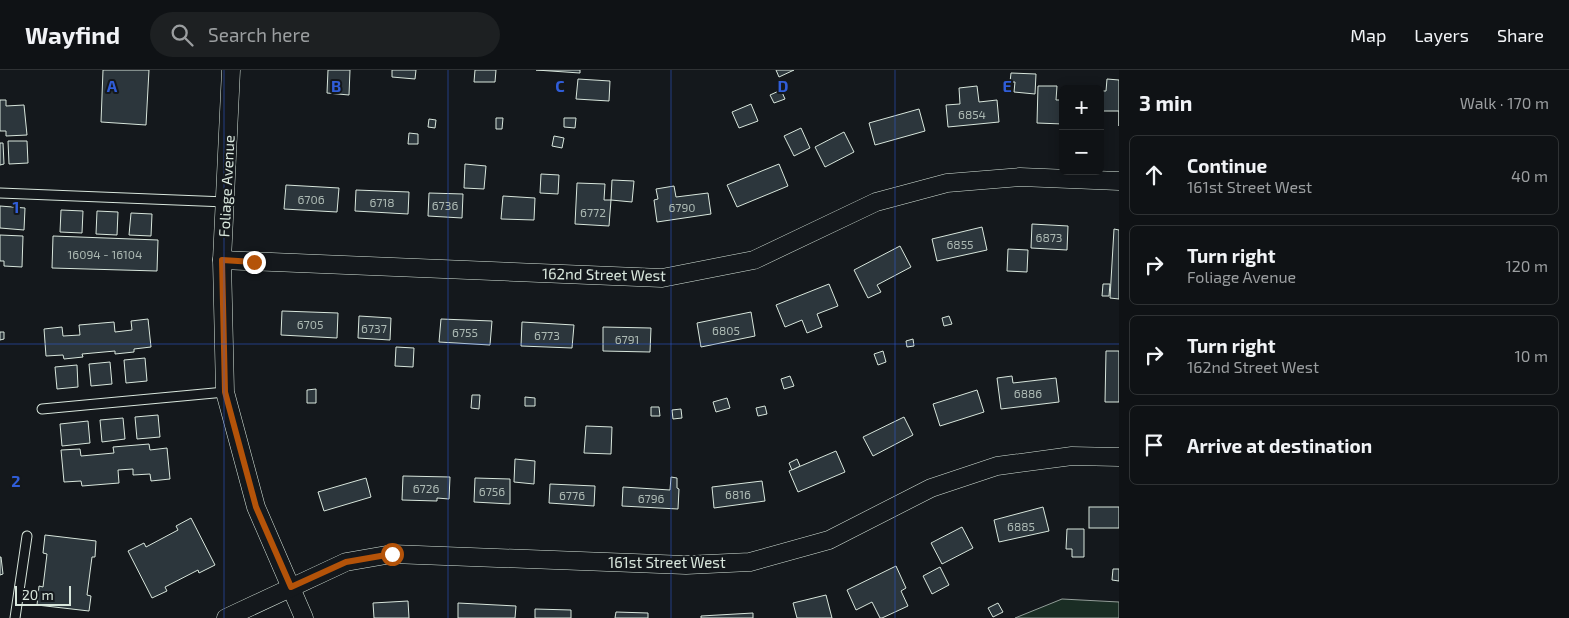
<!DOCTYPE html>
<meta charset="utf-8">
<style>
:root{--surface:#0f1215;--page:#1d2022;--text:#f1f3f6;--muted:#9b9ea0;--line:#2f3234}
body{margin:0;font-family:"Exo 2",sans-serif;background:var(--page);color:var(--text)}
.controls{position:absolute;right:15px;top:15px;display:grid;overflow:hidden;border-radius:8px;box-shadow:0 2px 12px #0003}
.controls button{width:45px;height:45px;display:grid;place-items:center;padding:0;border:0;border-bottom:1px solid var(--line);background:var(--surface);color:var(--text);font:25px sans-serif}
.scale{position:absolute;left:15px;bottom:12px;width:56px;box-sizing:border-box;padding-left:5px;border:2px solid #d8e6dc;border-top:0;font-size:14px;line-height:18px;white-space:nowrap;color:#d8e6dc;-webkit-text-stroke:4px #14181c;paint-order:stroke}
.stop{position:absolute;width:15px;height:15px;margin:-11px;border:4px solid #b45309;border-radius:50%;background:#fff}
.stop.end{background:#b45309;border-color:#fff;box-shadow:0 1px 5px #0008}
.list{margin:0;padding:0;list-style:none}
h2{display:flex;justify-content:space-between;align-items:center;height:65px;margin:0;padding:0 20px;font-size:21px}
h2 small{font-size:16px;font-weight:400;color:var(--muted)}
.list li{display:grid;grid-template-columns:32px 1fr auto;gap:15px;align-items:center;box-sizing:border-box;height:80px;margin:0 10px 10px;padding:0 10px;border:1px solid var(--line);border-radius:8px}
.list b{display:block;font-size:19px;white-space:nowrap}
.list p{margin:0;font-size:16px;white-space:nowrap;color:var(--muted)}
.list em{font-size:16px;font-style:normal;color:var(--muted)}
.icon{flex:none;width:28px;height:28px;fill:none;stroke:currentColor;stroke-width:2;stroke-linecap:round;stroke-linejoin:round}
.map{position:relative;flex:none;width:1119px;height:548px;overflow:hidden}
header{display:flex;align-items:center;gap:30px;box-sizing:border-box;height:70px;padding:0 25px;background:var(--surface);border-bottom:1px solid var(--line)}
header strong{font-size:24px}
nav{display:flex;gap:28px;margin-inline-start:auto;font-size:18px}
.search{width:350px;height:45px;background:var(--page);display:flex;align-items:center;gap:12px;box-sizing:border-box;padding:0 18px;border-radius:28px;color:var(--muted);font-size:19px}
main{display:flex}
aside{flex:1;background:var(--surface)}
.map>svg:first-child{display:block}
</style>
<header>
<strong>Wayfind</strong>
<div class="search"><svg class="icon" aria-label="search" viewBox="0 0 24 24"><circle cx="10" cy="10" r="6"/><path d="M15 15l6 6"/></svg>Search here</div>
<nav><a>Map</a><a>Layers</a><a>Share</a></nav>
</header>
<main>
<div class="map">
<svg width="1119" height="548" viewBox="0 0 1119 548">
<rect width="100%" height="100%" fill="#14181c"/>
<polygon fill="#1a2d24" stroke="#939e99" points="1062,529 1119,532 1119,548 1015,548"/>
<g fill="#2c363c" stroke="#d8e6dc">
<polygon points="103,0 149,0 146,55 101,52"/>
<polygon points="328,0 350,0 349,25 327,23"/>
<polygon points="392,0 416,0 415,9 392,7"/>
<polygon points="475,0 496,0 495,12 474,12"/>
<polygon points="536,0 580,0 580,3"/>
<polygon points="776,0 794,0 779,7"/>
<polygon points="1011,3 1036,4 1035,24 1014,22 1015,12 1010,12"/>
<polygon points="578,9 610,11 609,31 576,29"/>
<polygon points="1107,9 1119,10 1119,56 1119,41 1102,41 1102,21 1106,21"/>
<polygon points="977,16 979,32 997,30 999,52 948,57 946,35 960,34 959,18"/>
<polygon points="1038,16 1057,16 1056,30 1063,30 1063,54 1037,53"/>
<polygon points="781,20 785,29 774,33 770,25"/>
<polygon points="0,30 6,30 6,36 24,35 27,65 6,66 6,61 0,61"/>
<polygon points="751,34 758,51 739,58 732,42"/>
<polygon points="919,39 925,61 875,75 869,53"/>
<polygon points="496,48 503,48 502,59 496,59"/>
<polygon points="564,48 576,48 575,58 564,57"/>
<polygon points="429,49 436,50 435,58 428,57"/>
<polygon points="801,58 810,78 794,86 784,66"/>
<polygon points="844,62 854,82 825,97 815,77"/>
<polygon points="409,63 418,64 418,74 408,74"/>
<polygon points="554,66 564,68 562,78 552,76"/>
<polygon points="8,71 27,71 28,93 9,94"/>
<polygon points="0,73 3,73 4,94 0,95"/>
<polygon points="465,94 486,96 484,119 464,118"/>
<polygon points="779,94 788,116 737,137 727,115"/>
<polygon points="541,104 559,105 558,124 540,123"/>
<polygon points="612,110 634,111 632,132 611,130"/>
<polygon points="577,113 605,114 604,130 611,130 609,156 575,154"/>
<polygon points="286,115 339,118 337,142 284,139"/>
<polygon points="674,116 676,127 708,123 711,144 657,152 654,130 658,129 656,119"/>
<polygon points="356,120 409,122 408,144 355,141"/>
<polygon points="429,123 463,124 462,148 428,146"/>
<polygon points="503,126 535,128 534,150 501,149"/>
<polygon points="0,136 25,138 24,160 0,158"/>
<polygon points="61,140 83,141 82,163 60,162"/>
<polygon points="97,141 118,142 117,165 96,164"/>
<polygon points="131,143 152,144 151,166 129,165"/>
<polygon points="1032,154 1068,156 1067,180 1031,178"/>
<polygon points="982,157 987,180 937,191 932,169"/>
<polygon points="1114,159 1119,160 1119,229 1110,228"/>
<polygon points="0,165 23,166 22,197 4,196 4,191 0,191"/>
<polygon points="53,166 158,170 157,201 52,198"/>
<polygon points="900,176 911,197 877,215 881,222 868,228 854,200"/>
<polygon points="1008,179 1028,180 1027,202 1007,201"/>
<polygon points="829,214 838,236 817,244 822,257 807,263 802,250 785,257 776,235"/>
<polygon points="1103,214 1110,214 1109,226 1102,226"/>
<polygon points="282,241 338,243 337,268 281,265"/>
<polygon points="751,242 755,266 701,277 697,253"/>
<polygon points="359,246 391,248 390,270 358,268"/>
<polygon points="949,246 952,254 944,256 942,248"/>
<polygon points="148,249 151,277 134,279 134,282 115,284 115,281 82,284 83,287 64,289 63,285 46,286 44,259 62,257 63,266 80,265 79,255 114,252 115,262 132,260 131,251"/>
<polygon points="441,249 492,251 490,275 439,272"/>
<polygon points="522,252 574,255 572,278 521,276"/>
<polygon points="603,257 651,258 650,282 603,281"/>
<polygon points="0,262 4,262 4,269 0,270"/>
<polygon points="913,269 914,276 907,277 906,271"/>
<polygon points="396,277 414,278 413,297 395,296"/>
<polygon points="883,281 886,292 878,295 874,284"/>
<polygon points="1106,281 1119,281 1119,332 1105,332"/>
<polygon points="145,288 147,311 126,313 124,290"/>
<polygon points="110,292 112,314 91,316 89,294"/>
<polygon points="77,295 78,317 57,319 55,297"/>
<polygon points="790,306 794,316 784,319 781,309"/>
<polygon points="1012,306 1013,313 1056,308 1059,332 1001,339 997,308"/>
<polygon points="316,319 316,333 307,333 307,320"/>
<polygon points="977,320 984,342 940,356 933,334"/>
<polygon points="472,325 480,325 479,339 471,338"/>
<polygon points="525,327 535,328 535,336 525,336"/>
<polygon points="727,328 730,338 716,342 713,332"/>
<polygon points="765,336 767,344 758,346 756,338"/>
<polygon points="651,337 659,337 660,346 651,346"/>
<polygon points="681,339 682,348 673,349 672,340"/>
<polygon points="158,345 160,367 137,369 135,347"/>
<polygon points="904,347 913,365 873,386 863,367"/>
<polygon points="123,348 125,369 102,372 100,350"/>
<polygon points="88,351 90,373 62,376 60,354"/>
<polygon points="586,356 612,357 611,384 584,383"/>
<polygon points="149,374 150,380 167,378 170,409 151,411 150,404 133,405 133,399 118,400 119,413 82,416 81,411 64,412 61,380 80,379 81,386 114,383 113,377"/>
<polygon points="836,381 845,402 798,422 789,401"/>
<polygon points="515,389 535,391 534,414 514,412"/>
<polygon points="797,389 800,396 792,400 789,393"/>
<polygon points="403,406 450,407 449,429 437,428 437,431 402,430"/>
<polygon points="671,407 677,408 677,418 679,419 678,439 622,436 623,417 670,420"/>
<polygon points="366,408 371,427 324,441 318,422"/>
<polygon points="475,408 510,409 510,434 474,432"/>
<polygon points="762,411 765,431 714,438 712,417"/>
<polygon points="550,414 595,416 594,436 549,433"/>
<polygon points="1043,437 1049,461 999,472 994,450"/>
<rect x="1089" y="437" width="30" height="21"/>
<polygon points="191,448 215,495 199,503 198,500 165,517 167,521 152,528 128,481 144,473 146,477 178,460 176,456"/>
<polygon points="962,457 973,478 942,494 931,473"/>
<polygon points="1067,459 1084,459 1084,487 1072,487 1072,479 1066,479"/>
<polygon points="45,465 96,471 95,487 92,487 87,525 91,526 89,541 37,535 39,516 43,517 47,484 43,483"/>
<polygon points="1,487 3,504 0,505 0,487"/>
<polygon points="896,496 906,518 901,521 908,536 882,548 880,548 872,532 856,540 847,520"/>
<polygon points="940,497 949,515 932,524 923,506"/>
<polygon points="1113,499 1119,499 1119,511 1112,510"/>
<polygon points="826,525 832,548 797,548 793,533"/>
<polygon points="408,531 409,548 374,548 373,533"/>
<polygon points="458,533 516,536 515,548 458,548"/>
<polygon points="998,533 1003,542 993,547 988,538"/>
<polygon points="535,539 571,540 571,548 535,548"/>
<polygon points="616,542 648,543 648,548 615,548"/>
<polygon points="753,543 753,548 701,548 701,546"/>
</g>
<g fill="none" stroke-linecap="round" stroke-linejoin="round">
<g stroke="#d8e6dc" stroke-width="11">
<g id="service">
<polyline points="0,123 226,132"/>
<polyline points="42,339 225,322"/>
<polyline points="15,548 27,466"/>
</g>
</g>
<g stroke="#d8e6dc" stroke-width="19">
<g id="minor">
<polyline points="231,0 222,190 225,322 256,437 304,548"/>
<polyline points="222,190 662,208 754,190 876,132 947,113 1020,107 1119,111"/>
<polyline points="226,548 346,492 392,484 686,495 750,492 829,470 931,418 997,396 1072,386 1119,387"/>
</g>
</g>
<use href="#service" stroke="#14181c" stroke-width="9"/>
<use href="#minor" stroke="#14181c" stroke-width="18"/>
</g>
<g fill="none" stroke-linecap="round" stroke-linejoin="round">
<polyline stroke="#b45309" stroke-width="6" points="254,192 222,190 225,322 256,437 291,517 346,492 392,484"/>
</g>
<path fill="none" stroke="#305dd8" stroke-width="1" stroke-opacity="0.55" d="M224 0V548M448 0V548M671 0V548M895 0V548M0 274H1119"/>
<g text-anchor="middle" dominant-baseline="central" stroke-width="4" stroke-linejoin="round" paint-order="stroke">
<g font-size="12" fill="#adbab4">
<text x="972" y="44">6854</text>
<text x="311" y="129">6706</text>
<text x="382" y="132">6718</text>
<text x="445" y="135">6736</text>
<text x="682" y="137">6790</text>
<text x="593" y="142">6772</text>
<text x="1049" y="167">6873</text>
<text x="960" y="174">6855</text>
<text x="105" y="184">16094 - 16104</text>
<text x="310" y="254">6705</text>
<text x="374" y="258">6737</text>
<text x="726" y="260">6805</text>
<text x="465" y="262">6755</text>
<text x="547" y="265">6773</text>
<text x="627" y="269">6791</text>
<text x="1028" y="323">6886</text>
<text x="426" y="418">6726</text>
<text x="492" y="421">6756</text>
<text x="738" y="424">6816</text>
<text x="572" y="425">6776</text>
<text x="651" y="428">6796</text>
<text x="1021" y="456">6885</text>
</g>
<g font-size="15" fill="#d8e6dc" stroke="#14181c">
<text transform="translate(226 116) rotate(-87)">Foliage Avenue</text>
<text transform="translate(604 204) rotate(1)">162nd Street West</text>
<text x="667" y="492">161st Street West</text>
</g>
</g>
<g font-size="16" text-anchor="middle" font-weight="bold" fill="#305dd8" stroke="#14181c" stroke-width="4" stroke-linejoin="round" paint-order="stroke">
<text x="112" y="22">A</text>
<text x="336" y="22">B</text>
<text x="560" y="22">C</text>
<text x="783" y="22">D</text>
<text x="1007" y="22">E</text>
<text x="16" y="143">1</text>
<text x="16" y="417">2</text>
</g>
</svg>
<div class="controls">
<button>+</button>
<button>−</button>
</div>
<div class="scale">20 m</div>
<div class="stop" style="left:392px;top:484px"></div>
<div class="stop end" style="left:254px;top:192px"></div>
</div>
<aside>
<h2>3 min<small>Walk · 170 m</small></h2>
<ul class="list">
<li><svg class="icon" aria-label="ahead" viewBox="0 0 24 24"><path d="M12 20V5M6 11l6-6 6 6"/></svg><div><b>Continue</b><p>161st Street West</p></div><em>40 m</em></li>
<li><svg class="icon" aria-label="right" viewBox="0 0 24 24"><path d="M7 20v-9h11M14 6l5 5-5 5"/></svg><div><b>Turn right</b><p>Foliage Avenue</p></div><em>120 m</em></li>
<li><svg class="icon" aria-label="right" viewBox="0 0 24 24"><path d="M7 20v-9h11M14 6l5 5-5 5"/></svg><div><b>Turn right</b><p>162nd Street West</p></div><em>10 m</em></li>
<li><svg class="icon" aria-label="arrive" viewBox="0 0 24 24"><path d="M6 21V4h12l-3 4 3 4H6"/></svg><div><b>Arrive at destination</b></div></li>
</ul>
</aside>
</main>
